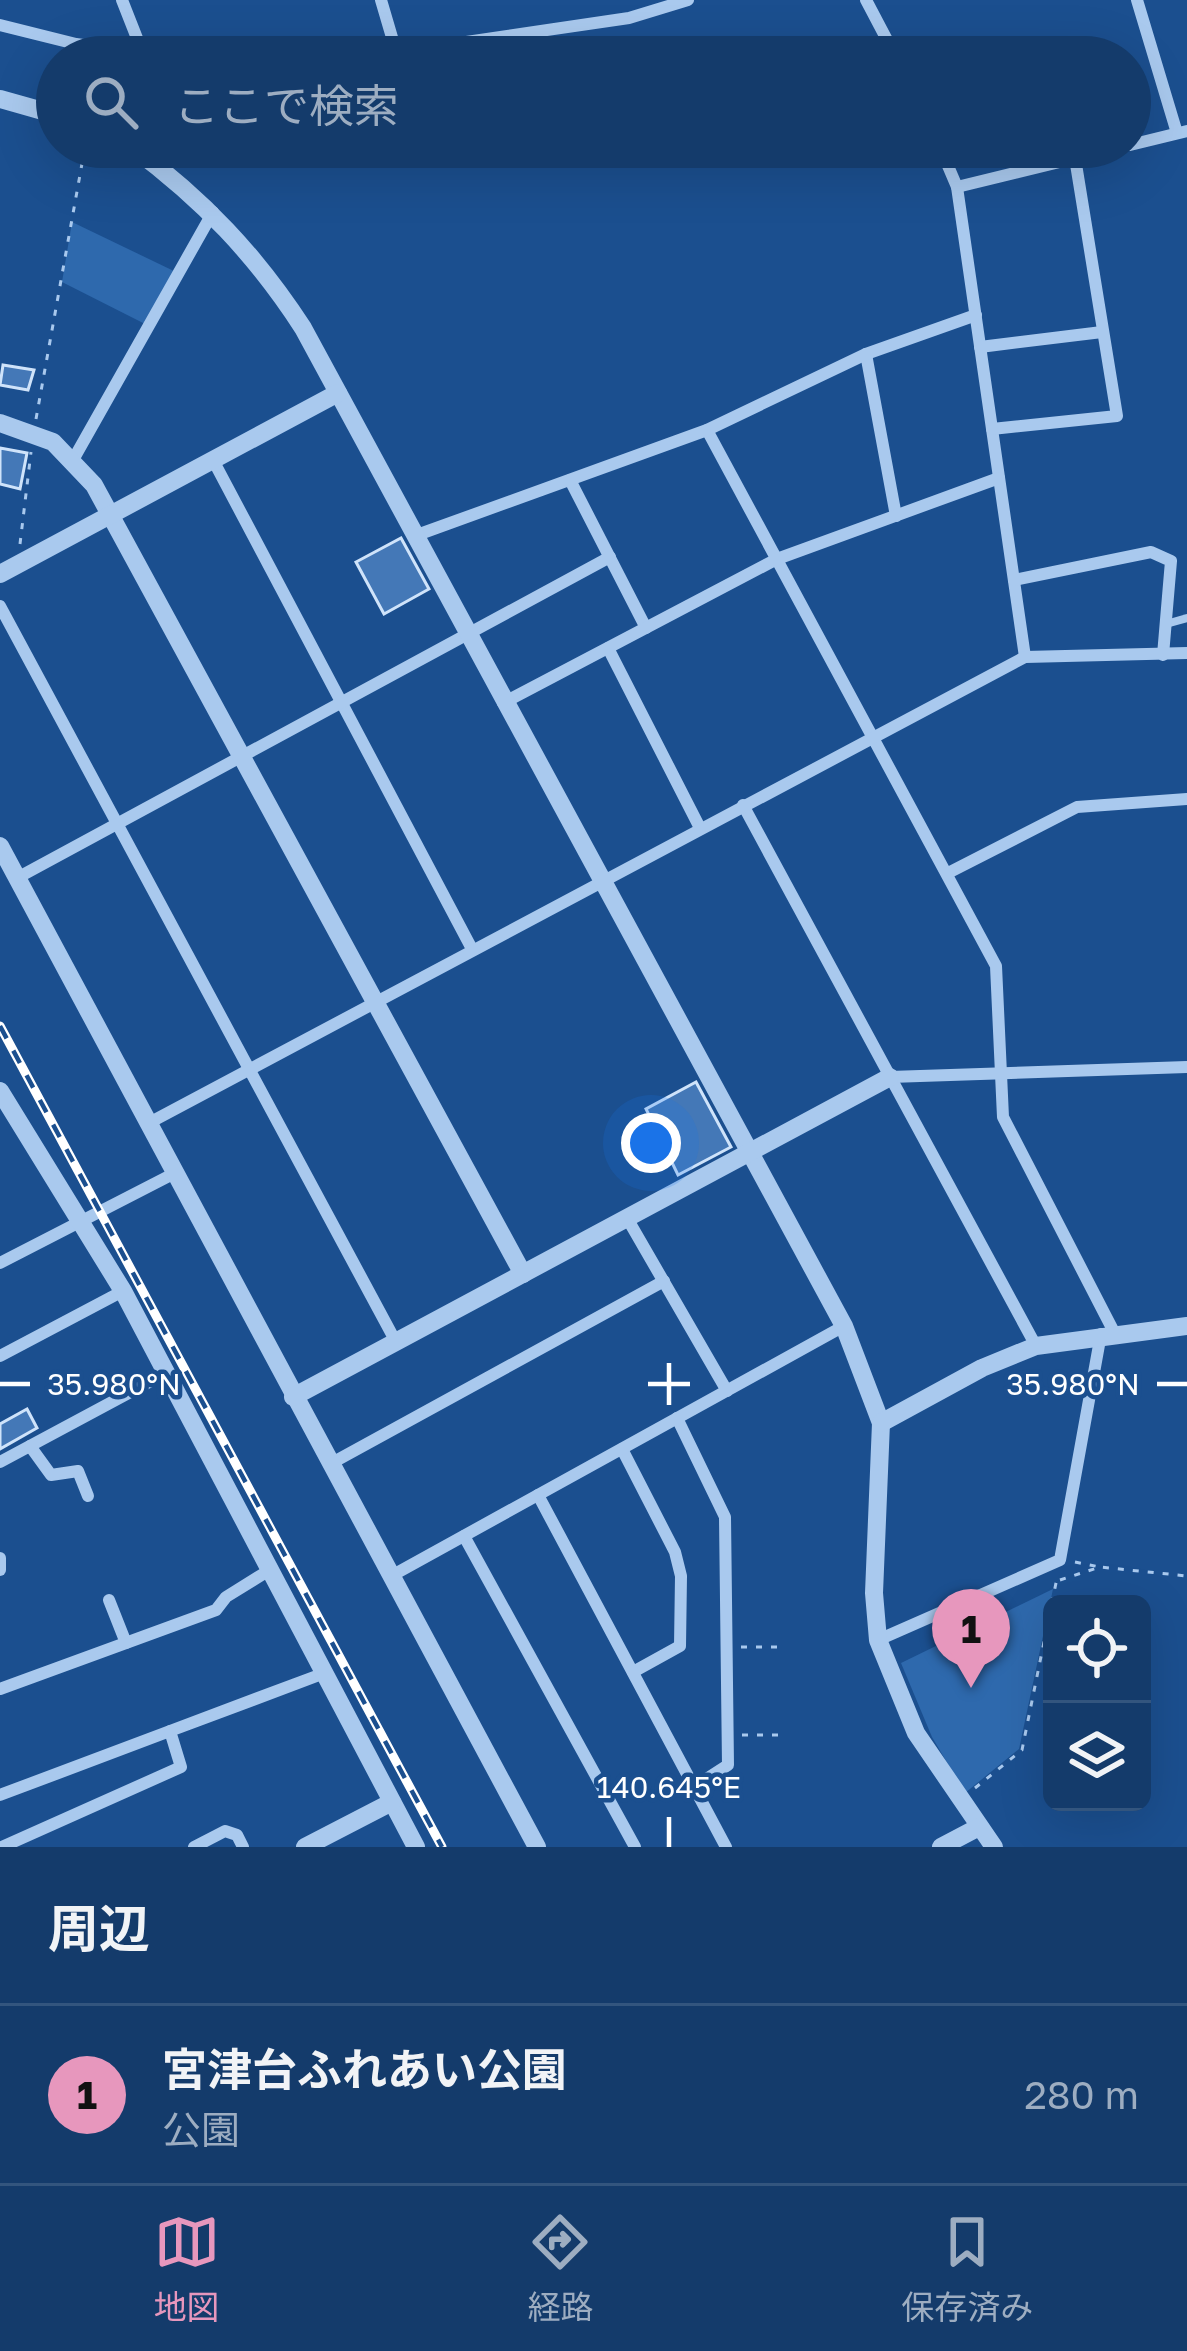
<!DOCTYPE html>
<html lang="ja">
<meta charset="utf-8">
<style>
:root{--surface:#143b6b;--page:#1d4271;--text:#f1f3f6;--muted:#9dadc1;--line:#33557e;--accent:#e797bd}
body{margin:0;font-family:"Golos Text","Noto Sans JP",sans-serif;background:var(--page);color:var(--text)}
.controls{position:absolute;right:36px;bottom:36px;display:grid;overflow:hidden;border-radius:18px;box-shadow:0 12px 48px #0002}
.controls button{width:108px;height:108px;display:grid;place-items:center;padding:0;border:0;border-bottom:3px solid var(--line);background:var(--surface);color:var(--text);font:60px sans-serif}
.you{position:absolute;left:651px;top:1143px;width:42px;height:42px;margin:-30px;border:9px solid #fff;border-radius:50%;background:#1a73e8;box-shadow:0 0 0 18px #1a73e833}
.badge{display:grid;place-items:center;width:78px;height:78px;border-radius:50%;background:var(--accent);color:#111;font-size:39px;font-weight:700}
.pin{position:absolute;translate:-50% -99px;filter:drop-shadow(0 3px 6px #0008)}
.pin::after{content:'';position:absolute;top:63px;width:42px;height:36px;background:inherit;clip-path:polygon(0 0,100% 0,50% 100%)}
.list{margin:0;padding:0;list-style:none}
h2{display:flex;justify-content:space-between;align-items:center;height:156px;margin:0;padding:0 48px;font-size:51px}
h2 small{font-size:39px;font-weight:400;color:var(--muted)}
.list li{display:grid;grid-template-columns:78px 1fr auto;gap:36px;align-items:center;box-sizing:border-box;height:180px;padding:0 48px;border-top:3px solid var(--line)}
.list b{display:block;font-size:45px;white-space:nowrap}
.list p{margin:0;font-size:39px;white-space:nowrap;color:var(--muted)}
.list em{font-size:39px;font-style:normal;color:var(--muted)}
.icon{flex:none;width:66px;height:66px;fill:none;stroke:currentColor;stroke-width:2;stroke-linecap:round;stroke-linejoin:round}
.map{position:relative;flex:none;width:1187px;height:1847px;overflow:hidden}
.search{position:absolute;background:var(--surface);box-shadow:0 12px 48px #0002;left:36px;right:36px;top:36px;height:132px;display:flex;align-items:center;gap:30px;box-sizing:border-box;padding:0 42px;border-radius:66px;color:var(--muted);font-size:45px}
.sheet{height:336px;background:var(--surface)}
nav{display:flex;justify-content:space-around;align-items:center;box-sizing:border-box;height:168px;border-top:3px solid var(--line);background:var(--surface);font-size:33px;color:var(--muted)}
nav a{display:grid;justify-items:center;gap:6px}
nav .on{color:var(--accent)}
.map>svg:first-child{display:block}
</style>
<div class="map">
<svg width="1187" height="1847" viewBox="0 0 1187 1847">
<rect width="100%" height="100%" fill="#1b4f8f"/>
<g fill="#2e69ad">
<polygon points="72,222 178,273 149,326 62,282"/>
<polygon points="1053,1589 1019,1749 965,1793 932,1737 901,1663"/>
</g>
<g fill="#4478b7" stroke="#cfe3fa" stroke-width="3">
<polygon points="3,365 34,370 28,390 0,385"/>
<polygon points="0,448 27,453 20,489 0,484"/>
<polygon points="401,538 429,589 384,614 356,562"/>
<polygon points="696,1082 731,1147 678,1175 646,1109"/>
<polygon points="27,1409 37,1428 0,1449 0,1424"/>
</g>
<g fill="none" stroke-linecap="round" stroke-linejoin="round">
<g stroke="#a9c9ee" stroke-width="3" stroke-dasharray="6 9" stroke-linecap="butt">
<polyline points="36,419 85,147"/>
<polyline points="20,544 31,452"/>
<polyline points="1075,1562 1100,1567"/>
<polyline points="1060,1580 1100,1567 1187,1576"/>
<polyline points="741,1647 785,1647"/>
<polyline points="742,1735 786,1735"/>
<polyline points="975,1788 1022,1750 1057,1578"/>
</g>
<polyline stroke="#a9c9ee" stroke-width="8" points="1166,624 1187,618"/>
<g stroke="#a9c9ee" stroke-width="12">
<polyline points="122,0 144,56"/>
<polyline points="381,0 396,51"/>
<polyline points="866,0 896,57"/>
<polyline points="1137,0 1177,133"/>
<polyline points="0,25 76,44 175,57"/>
<polyline points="364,57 629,18 688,0"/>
<polyline points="1130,145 1187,131"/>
<polyline points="940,147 957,187 1025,657"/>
<polyline points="957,187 1121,147"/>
<polyline points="980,347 1102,332"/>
<polyline points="866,354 896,516"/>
<polyline points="992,429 1117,416 1075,158"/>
<polyline points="707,430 996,966 1003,1117 1114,1332"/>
<polyline points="73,460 213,212"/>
<polyline points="213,460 472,949"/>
<polyline points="570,480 646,628"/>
<polyline points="417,535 707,430 866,354 976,315"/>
<polyline points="1014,580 1151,552 1171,561 1163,655"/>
<polyline points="0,606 396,1342"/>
<polyline points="608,648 700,828"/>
<polyline points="503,703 777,559 999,478"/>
<polyline points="743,805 1036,1346"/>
<polyline points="948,873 1077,807 1187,799"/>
<polyline points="17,878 610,557"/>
<polyline points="890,1077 1187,1067"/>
<polyline points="147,1124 1025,657 1187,653"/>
<polyline points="627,1218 727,1391"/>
<polyline points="0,1263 173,1174"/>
<polyline points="0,1356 123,1291"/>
<polyline points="677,1418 725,1517 728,1765 694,1787"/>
<polyline points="30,1446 51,1475 78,1471 88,1496"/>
<polyline points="622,1449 675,1552 681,1576 680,1646 633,1672"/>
<polyline points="0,1462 166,1373"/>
<polyline points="330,1464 664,1281"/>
<polyline points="538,1495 726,1847"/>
<polyline points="464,1536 635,1847"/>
<polyline points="0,1558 0,1570"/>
<polyline points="393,1575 844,1326"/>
<polyline points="109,1600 126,1643"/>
<polyline points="878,1640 1060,1560 1101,1334"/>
<polyline points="0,1689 216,1610 226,1597 268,1571"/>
<polyline points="0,1795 170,1731"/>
<polyline points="2,1847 181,1767 170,1731 322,1674"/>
<polyline points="194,1847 225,1831 237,1835 243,1847"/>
</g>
<g stroke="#a9c9ee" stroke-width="18">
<polyline points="0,99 57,115"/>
<path d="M132 147C203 200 255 254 303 328L844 1326 881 1423 874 1593 878 1640 916 1733 994 1847"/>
<polyline points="0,423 53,442 94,485 523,1274"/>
<polyline points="0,574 338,393"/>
<polyline points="0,846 537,1847"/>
<polyline points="0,1091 123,1291 416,1847"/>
<polyline points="293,1397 890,1077"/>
<polyline points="881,1423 982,1368 1036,1346 1187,1326"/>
<polyline points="305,1847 392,1802"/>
<polyline points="941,1847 979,1827"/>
</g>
<g stroke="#fff" stroke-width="9">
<polyline id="rail" points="0,1026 442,1847"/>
</g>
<use href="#rail" stroke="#1b4f8f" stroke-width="4.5" stroke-dasharray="14" stroke-linecap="butt"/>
</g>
<path fill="none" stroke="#fff" stroke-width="4.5" d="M669 1363V1405M0 1384H30M648 1384H690M1157 1384H1187M669 1817V1847"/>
<g font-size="30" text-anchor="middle" fill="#fff" stroke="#1b4f8f" stroke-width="9" stroke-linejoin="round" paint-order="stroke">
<text x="114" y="1395">35.980°N</text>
<text x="1073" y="1395">35.980°N</text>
<text x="669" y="1798">140.645°E</text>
</g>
</svg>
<div class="controls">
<button><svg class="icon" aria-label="locate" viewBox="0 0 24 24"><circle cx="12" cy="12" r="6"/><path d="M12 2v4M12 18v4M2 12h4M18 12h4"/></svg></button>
<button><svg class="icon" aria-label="layers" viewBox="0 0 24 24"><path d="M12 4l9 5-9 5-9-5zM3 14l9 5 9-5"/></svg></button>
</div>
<div class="you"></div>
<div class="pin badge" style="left:971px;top:1688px">1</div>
<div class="search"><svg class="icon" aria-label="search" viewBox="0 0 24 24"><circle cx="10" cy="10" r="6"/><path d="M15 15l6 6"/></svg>ここで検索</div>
</div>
<section class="sheet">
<h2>周辺<small></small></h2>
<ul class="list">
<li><span class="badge">1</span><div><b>宮津台ふれあい公園</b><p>公園</p></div><em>280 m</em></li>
</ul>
</section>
<nav>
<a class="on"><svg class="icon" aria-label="map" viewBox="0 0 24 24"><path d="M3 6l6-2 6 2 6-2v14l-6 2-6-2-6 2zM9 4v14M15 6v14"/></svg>地図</a>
<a><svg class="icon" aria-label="directions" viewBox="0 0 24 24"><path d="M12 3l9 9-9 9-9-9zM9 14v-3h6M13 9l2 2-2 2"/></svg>経路</a>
<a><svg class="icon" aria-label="saved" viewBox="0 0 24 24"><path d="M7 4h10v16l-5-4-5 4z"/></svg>保存済み</a>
</nav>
